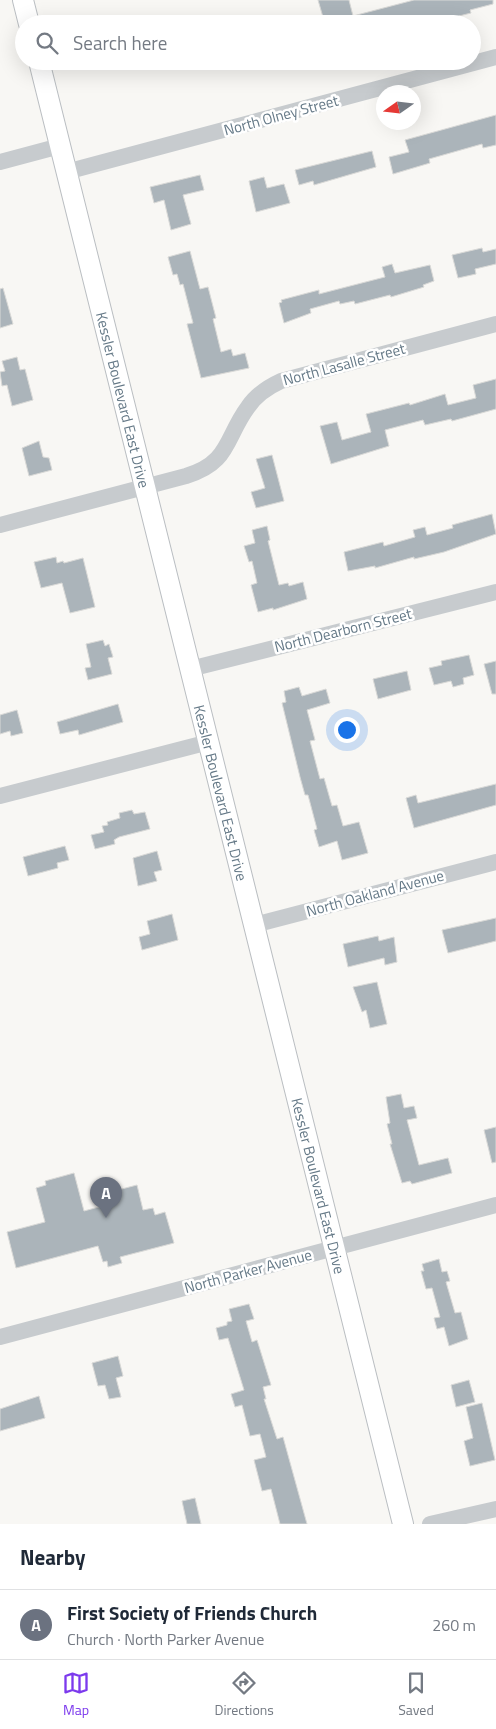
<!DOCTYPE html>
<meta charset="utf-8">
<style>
:root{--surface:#fff;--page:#f2f2f3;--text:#1f2937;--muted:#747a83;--line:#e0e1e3;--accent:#7c3aed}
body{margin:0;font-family:"Titillium Web",sans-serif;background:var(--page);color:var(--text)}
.compass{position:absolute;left:376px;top:85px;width:45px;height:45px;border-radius:50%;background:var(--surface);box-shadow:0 5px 20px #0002;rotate:256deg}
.you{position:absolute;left:346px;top:729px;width:18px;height:18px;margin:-12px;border:4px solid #fff;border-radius:50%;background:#1a73e8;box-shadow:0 0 0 8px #1a73e833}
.badge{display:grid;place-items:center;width:32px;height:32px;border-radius:50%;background:var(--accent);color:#fff;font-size:16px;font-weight:700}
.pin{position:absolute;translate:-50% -41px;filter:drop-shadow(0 1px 2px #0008)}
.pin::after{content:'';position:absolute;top:26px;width:18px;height:15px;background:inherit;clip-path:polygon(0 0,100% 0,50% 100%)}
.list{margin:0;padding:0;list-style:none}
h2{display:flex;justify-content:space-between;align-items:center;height:65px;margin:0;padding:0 20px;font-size:21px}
h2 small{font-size:16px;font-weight:400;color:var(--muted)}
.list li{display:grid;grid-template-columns:32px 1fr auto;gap:15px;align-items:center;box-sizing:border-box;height:70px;padding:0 20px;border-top:1px solid var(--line)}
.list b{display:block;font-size:19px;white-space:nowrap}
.list p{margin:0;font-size:16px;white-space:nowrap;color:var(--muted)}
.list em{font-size:16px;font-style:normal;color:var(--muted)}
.icon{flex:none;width:28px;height:28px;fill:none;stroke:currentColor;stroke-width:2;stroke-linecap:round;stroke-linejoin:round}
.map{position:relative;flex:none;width:496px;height:1524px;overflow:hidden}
.search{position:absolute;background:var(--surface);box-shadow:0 5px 20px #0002;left:15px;right:15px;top:15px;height:55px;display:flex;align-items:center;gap:12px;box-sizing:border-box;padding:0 18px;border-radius:28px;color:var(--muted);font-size:19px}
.sheet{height:135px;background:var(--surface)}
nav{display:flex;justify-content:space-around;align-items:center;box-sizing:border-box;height:70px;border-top:1px solid var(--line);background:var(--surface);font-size:14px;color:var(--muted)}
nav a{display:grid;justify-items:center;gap:2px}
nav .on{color:var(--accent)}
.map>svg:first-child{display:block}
</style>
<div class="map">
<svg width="496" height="1524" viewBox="0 0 496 1524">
<rect width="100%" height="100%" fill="#f8f7f4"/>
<g fill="#abb4ba" stroke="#d9d9d7">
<polygon points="318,0 349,0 353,16 414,0 493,0 493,4 470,10 471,13 459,16 460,18 438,24 325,24"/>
<polygon points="496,115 496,145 483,148 482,144 429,159 430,163 393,174 389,157 409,152 405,140"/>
<polygon points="372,151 376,167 314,185 313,181 299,185 295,170"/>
<polygon points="200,175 204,190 183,195 191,224 171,230 164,200 154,203 150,187"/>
<polygon points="264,177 267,188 284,184 290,203 256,212 249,181"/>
<polygon points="482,248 483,252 496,249 496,264 475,269 476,274 458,278 452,255"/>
<polygon points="190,251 200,289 208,287 216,318 213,319 221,352 231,349 233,356 245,353 249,368 201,378 187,324 193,323 183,284 180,285 177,274 173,275 168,257"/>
<polygon points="392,264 395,273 430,265 434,281 423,285 424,287 391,297 390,295 355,304 354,301 340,304 339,301 310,309 311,313 284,323 279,303 282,302 281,300 319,290 319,294 385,277 382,267"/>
<polygon points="3,288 13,324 0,328 0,289"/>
<polygon points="17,357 20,370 25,369 33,400 12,406 7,385 2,386 0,372 5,371 2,361"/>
<polygon points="496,379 496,409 452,421 451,419 425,425 423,420 385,430 389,446 331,464 320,426 337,422 342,440 371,432 366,414 409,403 410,405 445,394 448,405 476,398 473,385"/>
<polygon points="39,441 43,457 49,458 52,470 29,476 22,448"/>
<polygon points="272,455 284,501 256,508 251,492 265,488 256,459"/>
<polygon points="492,514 496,534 444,552 414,559 414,557 375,568 375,566 348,571 344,552 383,542 384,546 415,537 413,530 425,527 427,535 453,528 452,525"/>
<polygon points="267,526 270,540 268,541 279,585 288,583 289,586 303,582 307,599 273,610 273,608 258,612 251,585 257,583 252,561 249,562 244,546 255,543 252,530"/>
<polygon points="56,557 57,563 63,561 64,563 83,558 95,607 70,613 62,583 41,588 34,562"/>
<polygon points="103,640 105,646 109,644 113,657 108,658 112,674 88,680 85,668 91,667 86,644"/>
<polygon points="469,655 474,675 463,678 464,684 453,687 451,681 434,685 429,668 442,665 441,661"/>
<polygon points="496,661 496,694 492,694 484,664"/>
<polygon points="407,671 411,690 378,699 373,679"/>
<polygon points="299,687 302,696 326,689 330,703 307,710 315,740 310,741 320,779 324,778 332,806 337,805 343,826 359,822 368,853 342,860 337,841 319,847 314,830 317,829 308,795 305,795 300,777 282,703 286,702 284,691"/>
<polygon points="118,704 123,722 79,735 78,730 60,734 57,722"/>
<polygon points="17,710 23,733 11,736 10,731 0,734 0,715"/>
<polygon points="496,784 496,805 414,828 406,798 416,795 418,803"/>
<polygon points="132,810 134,814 145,812 150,829 119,837 114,840 115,844 95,849 91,835 104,832 102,826 108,825 107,822 120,818 119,813"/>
<polygon points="65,846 69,860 57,863 58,868 28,876 23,857"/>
<polygon points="157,851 162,870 154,872 157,881 138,886 133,858"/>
<polygon points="172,914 178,940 142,950 139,937 150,934 147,921"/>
<polygon points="496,918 496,941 448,953 442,930"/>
<polygon points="378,936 379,941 394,937 397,962 385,965 384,958 348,967 343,944"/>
<polygon points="377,982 387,1024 370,1028 366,1010 362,1012 353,987"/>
<polygon points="401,1094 404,1108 414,1106 417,1118 407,1120 419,1165 448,1158 452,1173 412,1184 410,1181 402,1183 390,1144 392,1144 387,1124 390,1123 386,1097"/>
<polygon points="496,1127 496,1162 492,1163 484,1130"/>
<polygon points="74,1173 84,1211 117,1202 114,1191 137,1185 143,1210 153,1208 155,1215 165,1212 174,1243 120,1257 122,1263 108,1267 107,1261 103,1262 98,1246 16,1268 7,1232 45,1222 36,1188 46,1185 45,1181"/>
<polygon points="439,1259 442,1272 447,1271 450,1281 446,1282 455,1313 461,1312 468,1339 449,1346 444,1327 437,1329 434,1318 440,1317 432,1288 426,1289 421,1271 424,1271 422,1264"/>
<polygon points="249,1304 254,1319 246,1321 252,1342 257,1340 271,1385 263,1387 266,1399 264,1399 277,1439 283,1437 307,1524 280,1524 271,1489 262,1491 254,1460 266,1457 260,1434 250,1436 242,1405 235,1407 231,1394 244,1390 228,1338 219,1340 216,1328 227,1325 227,1322 232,1321 229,1309"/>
<polygon points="118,1356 123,1376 116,1378 121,1397 109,1399 105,1385 98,1386 92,1363"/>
<polygon points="469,1380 475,1402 456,1407 451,1385"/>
<polygon points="39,1396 45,1418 0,1431 0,1409"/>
<polygon points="482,1403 495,1460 470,1466 464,1441 473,1438 466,1407"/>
<polygon points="195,1498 201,1524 187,1524 182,1501"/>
</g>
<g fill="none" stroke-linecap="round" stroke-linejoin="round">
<g stroke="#babec2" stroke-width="22">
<g id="major">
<polyline points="23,0 29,24"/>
<path id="s1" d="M39 61 403 1524"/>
</g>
</g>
<g stroke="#c7cbce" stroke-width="16">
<polyline points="0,162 60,146"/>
<polyline points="66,172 496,57"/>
<path d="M0 525 186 476C230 463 225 438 248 407 256 395 268 387 281 381L496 324"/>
<polyline points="190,669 496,592"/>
<polyline points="0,796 209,742"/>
<polyline points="254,925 496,862"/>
<polyline points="0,1337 496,1205"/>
<polyline points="430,1524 496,1509"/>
</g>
<use href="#major" stroke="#fff" stroke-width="20"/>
</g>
<g text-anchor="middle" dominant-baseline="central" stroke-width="5" stroke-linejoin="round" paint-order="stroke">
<g font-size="15" fill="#657987" stroke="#fff">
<text transform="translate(281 115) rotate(-15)">North Olney Street</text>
<text transform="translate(344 364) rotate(-15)">North Lasalle Street</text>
<text stroke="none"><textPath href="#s1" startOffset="349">Kessler Boulevard East Drive</textPath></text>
<text transform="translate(343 630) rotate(-14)">North Dearborn Street</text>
<text stroke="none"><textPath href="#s1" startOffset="754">Kessler Boulevard East Drive</textPath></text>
<text transform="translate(375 893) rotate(-15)">North Oakland Avenue</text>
<text stroke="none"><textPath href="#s1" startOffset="1159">Kessler Boulevard East Drive</textPath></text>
<text transform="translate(248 1271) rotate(-15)">North Parker Avenue</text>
</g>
</g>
</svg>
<svg class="compass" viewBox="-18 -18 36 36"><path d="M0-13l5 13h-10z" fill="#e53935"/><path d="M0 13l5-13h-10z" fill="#747a83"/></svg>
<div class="you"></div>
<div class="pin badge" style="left:106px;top:1218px;background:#6b7280">A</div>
<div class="search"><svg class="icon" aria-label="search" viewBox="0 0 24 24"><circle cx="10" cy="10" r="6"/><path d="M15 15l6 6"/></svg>Search here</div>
</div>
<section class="sheet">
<h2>Nearby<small></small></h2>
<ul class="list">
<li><span class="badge" style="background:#6b7280">A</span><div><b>First Society of Friends Church</b><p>Church · North Parker Avenue</p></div><em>260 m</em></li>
</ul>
</section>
<nav>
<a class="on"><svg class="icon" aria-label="map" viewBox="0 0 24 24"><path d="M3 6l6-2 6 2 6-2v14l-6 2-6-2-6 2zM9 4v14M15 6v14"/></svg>Map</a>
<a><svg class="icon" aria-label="directions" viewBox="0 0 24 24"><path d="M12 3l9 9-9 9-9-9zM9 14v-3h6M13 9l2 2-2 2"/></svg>Directions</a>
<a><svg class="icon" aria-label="saved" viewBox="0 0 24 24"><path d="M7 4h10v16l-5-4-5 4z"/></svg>Saved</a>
</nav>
